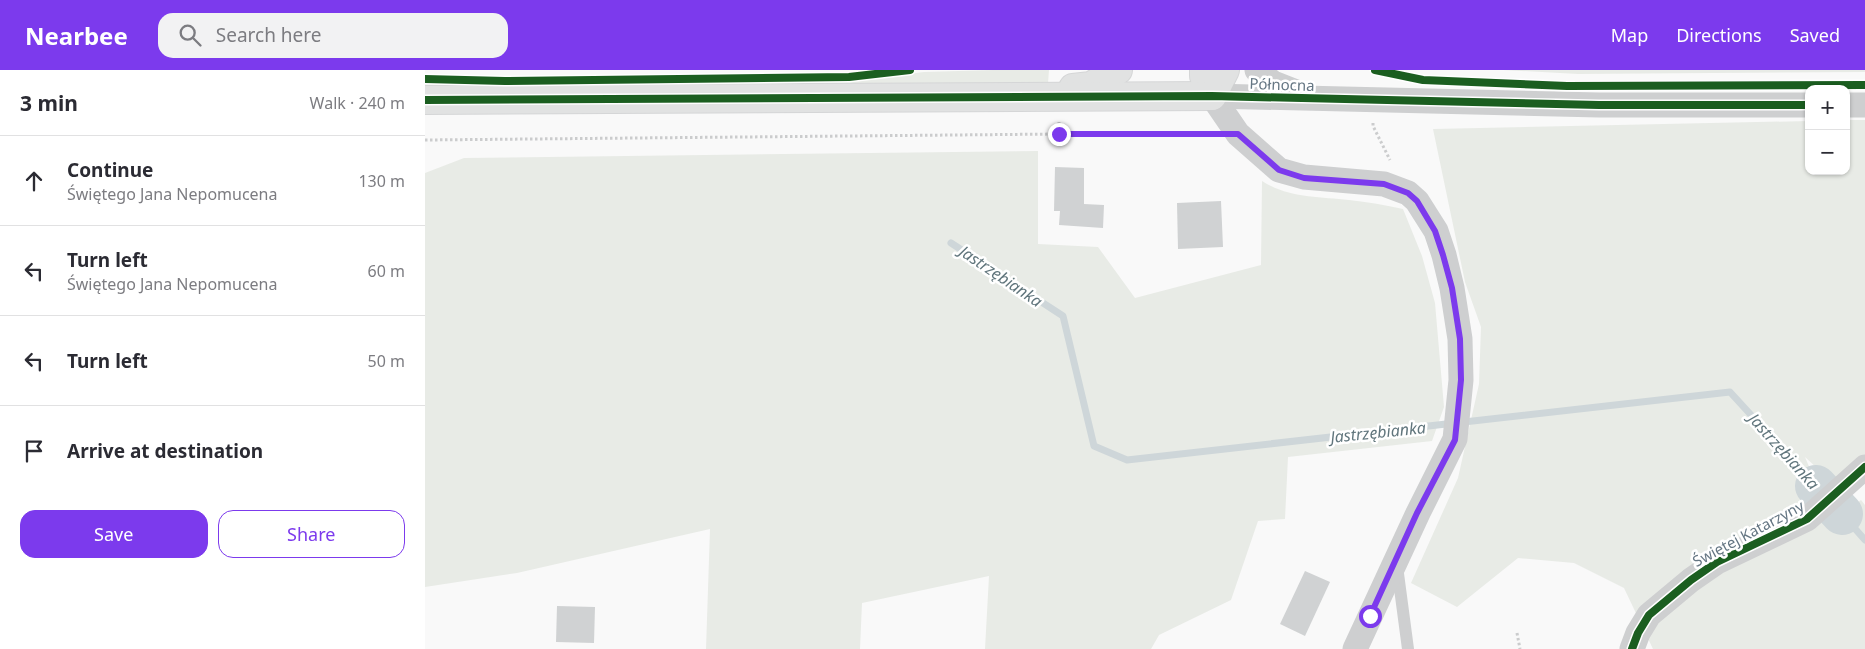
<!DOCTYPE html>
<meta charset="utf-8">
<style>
:root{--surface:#fff;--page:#f2f2f3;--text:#2b2b33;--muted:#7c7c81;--line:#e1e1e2;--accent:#7c3aed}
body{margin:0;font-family:"Noto Sans",sans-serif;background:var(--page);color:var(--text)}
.controls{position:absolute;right:15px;top:15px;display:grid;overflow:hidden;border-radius:10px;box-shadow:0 1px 4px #0004}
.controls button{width:45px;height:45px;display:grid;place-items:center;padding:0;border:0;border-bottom:1px solid var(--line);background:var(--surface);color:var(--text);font:25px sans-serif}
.stop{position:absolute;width:15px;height:15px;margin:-11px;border:4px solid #7c3aed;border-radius:50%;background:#fff}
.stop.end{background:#7c3aed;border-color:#fff;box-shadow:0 1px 5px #0008}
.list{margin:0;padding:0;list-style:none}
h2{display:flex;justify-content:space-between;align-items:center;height:65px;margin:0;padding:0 20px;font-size:21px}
h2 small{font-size:16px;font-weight:400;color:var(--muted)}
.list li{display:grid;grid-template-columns:32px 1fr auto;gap:15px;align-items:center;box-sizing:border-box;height:90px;padding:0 20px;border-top:1px solid var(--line)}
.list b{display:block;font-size:19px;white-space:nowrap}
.list p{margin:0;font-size:16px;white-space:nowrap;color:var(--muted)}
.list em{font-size:16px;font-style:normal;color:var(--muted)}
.actions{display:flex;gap:10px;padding:15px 20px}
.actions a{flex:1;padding:11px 0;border:1px solid var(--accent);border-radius:15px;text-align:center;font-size:18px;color:var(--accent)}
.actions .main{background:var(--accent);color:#fff}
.icon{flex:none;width:28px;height:28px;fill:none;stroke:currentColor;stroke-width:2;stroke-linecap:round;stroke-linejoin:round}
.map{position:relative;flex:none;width:1440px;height:579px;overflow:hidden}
header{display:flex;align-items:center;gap:30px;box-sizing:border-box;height:70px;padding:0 25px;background:var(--accent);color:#fff}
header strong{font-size:24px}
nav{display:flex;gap:28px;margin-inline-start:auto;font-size:18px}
.search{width:350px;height:45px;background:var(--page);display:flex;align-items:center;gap:12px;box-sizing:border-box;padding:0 18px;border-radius:15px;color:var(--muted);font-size:19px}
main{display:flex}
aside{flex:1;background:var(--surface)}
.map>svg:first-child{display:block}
</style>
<header>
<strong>Nearbee</strong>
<div class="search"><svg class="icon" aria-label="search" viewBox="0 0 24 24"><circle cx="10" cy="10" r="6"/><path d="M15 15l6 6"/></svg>Search here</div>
<nav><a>Map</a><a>Directions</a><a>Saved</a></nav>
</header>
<main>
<aside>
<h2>3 min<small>Walk · 240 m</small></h2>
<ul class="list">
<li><svg class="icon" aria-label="ahead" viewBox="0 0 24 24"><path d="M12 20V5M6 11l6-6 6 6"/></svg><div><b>Continue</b><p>Świętego Jana Nepomucena</p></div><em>130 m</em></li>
<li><svg class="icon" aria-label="left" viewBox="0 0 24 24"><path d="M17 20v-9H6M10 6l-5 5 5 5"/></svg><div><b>Turn left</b><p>Świętego Jana Nepomucena</p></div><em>60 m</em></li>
<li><svg class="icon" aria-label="left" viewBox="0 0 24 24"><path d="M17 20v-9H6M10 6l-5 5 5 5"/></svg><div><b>Turn left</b></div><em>50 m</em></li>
<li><svg class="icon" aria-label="arrive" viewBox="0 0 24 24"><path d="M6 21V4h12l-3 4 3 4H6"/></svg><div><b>Arrive at destination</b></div></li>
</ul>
<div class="actions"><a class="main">Save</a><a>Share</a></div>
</aside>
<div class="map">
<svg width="1440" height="579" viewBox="0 0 1440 579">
<rect width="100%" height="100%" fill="#f9f9f9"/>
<g fill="#e8ebe6">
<polygon points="568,0 624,0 623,13 0,19 0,14 429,11 499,2"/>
<polygon points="1078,0 1440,0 1440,2 1153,4"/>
<polygon points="1421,50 1440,50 1440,385 1407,412 1380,387 1407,451 1436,430 1440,435 1440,579 1228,579 1199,518 1149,493 1093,488 1032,537 986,513 1033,408 1054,314 1056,257 1040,212 1008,59 1384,51 1384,101 1421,101"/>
<path d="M613 81V174L673 177 710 228 836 195 837 111C863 128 894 127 924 130 943 132 960 135 978 139L997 186 1010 233 1019 337 1007 371 863 387 860 449 833 451 806 530 734 565 726 579H560L564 506 437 533 435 579H281L285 459 92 503 0 517V103L39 88Z"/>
</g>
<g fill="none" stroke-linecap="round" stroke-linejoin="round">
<g stroke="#ced6d9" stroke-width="7">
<polyline points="526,173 638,246 669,376 702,390 1305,322 1391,416"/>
<polyline points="1417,444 1440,470"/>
</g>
<polyline stroke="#ced6d9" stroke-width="42" points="1391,416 1417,444"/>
</g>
<g fill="#d0d2d3">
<polygon points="630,97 659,98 659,134 679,135 678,158 634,155 635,141 629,141"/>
<polygon points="796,131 798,177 753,179 752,133"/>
<polygon points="880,501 905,512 880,566 855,554"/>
<polygon points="132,536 170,537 169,573 131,572"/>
</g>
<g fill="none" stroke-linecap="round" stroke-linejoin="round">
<g stroke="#d5d6d7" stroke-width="30">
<g id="secondary">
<polyline points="779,0 779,6 787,26 800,0"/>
<polyline points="648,18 666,16 693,0"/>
<polyline points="0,30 787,26"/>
</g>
</g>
<g stroke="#cbcccd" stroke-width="3" stroke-dasharray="2.5 2.5" stroke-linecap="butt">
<polyline points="634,52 634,64"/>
<polyline points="948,53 948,56 965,90"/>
<polyline points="0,70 634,64 785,64"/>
<polyline points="1092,563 1095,579"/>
</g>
<polyline stroke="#cecfd0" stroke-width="12" points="972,496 983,579"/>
<g stroke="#cecfd0" stroke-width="25">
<polyline points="832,0 848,13 876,24"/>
<polyline points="787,26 813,64 854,100 879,107 959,114 983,123 992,131 1011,161 1019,185 1027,218 1035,269 1036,310 1030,369 993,443 930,579"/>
<polyline points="787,26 1174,35 1384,35"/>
<polyline points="1421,35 1440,35"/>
<polyline points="1207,579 1213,563 1224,545 1266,510 1292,492 1382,449 1440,397"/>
</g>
<use href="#secondary" stroke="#e1e2e2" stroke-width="28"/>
<g stroke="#fff" stroke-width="11">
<g id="cycleway">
<polyline points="950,0 998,10 1142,16 1440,15"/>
<polyline points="0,9 80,11 424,7 485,0"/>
<polyline points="0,30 787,26 1174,35 1384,35"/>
<polyline points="1207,579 1213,563 1224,545 1266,510 1292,492 1382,449 1440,397"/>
</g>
</g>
<use href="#cycleway" stroke="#1b5e20" stroke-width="8"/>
</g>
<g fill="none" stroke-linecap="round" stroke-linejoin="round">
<polyline stroke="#7c3aed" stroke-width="6" points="634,64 813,64 854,100 879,108 959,114 983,123 992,131 1010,161 1018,185 1027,218 1035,269 1036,310 1030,370 992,443 945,546"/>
</g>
<g text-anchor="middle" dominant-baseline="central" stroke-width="5" stroke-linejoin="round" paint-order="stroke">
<g font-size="15" fill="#657683" stroke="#fff">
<text transform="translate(857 14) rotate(2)">Północna</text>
<text transform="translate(1323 463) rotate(-28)">Świętej Katarzyny</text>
</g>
<g font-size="16" font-style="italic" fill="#60757c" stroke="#fff">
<text transform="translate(576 206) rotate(34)">Jastrzębianka</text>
<text transform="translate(953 362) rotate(-6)">Jastrzębianka</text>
<text transform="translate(1359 381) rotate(48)">Jastrzębianka</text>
</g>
</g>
</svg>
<div class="controls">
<button>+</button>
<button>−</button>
</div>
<div class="stop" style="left:945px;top:546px"></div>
<div class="stop end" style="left:634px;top:64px"></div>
</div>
</main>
